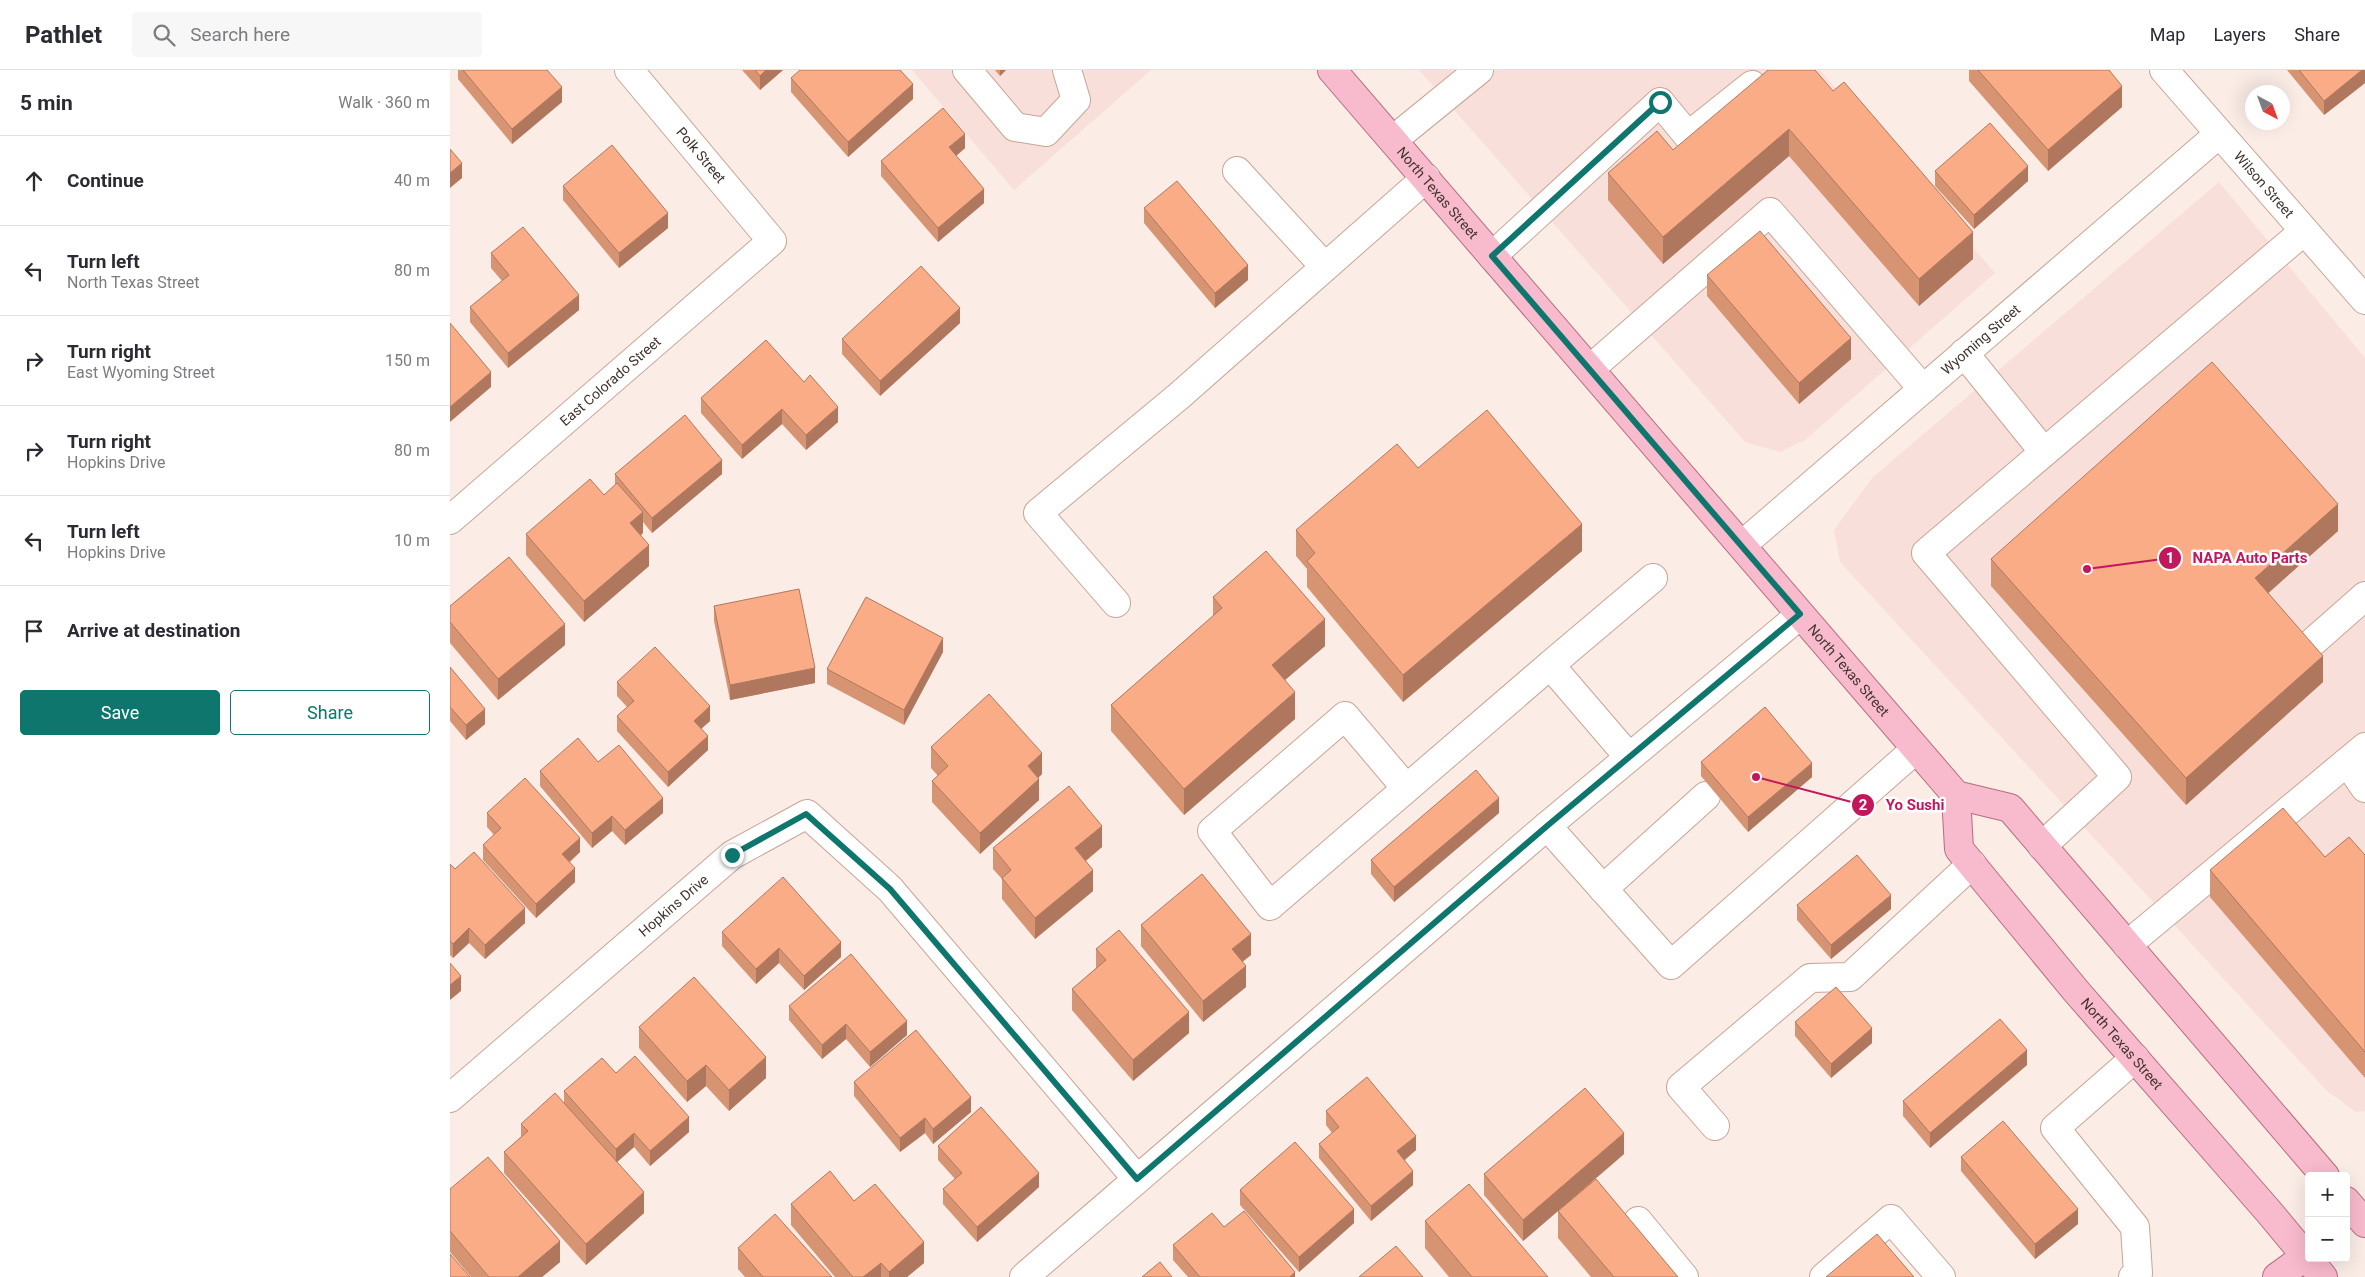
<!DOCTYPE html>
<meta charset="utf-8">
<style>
:root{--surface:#fff;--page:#f7f7f7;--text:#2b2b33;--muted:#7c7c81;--line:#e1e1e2;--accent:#0f766e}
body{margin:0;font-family:Roboto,sans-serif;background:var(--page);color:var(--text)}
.controls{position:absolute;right:15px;bottom:15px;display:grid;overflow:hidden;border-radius:5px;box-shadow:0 5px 20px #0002}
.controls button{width:45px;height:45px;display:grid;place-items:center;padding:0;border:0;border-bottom:1px solid var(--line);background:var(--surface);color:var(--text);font:25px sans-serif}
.compass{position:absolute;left:1795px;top:15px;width:45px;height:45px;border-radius:50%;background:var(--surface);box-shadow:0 5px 20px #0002;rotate:139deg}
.stop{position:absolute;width:15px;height:15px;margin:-11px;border:4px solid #0f766e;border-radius:50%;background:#fff}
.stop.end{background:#0f766e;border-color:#fff;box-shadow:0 1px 5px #0008}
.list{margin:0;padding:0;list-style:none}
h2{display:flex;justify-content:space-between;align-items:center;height:65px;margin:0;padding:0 20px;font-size:21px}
h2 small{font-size:16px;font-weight:400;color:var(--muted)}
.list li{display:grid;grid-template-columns:32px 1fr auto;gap:15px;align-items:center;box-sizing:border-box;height:90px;padding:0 20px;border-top:1px solid var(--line)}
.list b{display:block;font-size:19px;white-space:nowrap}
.list p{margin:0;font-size:16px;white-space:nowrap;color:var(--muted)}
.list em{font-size:16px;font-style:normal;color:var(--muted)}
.actions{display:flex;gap:10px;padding:15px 20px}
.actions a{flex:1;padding:11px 0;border:1px solid var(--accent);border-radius:5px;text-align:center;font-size:18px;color:var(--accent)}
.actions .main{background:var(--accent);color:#fff}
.icon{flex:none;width:28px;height:28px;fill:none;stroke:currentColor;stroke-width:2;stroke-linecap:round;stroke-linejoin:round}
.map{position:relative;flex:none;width:1915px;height:1207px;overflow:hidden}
header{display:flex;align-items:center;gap:30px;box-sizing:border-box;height:70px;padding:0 25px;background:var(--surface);border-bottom:1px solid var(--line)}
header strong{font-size:24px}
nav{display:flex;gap:28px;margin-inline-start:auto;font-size:18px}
.search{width:350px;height:45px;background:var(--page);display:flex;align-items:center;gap:12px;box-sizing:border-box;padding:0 18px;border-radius:5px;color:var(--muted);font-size:19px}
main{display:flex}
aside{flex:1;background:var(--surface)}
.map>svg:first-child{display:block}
</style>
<header>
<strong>Pathlet</strong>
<div class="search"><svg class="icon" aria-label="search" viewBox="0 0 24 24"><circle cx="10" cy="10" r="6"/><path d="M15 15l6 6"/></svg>Search here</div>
<nav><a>Map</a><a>Layers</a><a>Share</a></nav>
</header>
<main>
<aside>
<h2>5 min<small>Walk · 360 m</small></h2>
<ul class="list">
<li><svg class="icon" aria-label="ahead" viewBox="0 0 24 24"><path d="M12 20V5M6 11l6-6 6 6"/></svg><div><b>Continue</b></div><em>40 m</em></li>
<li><svg class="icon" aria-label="left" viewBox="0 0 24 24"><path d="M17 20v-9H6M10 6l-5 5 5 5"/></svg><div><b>Turn left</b><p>North Texas Street</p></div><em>80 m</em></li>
<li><svg class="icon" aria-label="right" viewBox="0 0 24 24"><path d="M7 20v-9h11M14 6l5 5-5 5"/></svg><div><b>Turn right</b><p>East Wyoming Street</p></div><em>150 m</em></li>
<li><svg class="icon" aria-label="right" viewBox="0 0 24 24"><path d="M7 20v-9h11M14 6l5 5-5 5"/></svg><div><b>Turn right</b><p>Hopkins Drive</p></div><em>80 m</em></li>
<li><svg class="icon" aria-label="left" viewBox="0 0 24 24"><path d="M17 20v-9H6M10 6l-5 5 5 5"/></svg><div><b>Turn left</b><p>Hopkins Drive</p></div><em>10 m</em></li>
<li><svg class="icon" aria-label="arrive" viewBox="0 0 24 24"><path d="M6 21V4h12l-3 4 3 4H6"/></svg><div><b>Arrive at destination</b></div></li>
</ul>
<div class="actions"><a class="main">Save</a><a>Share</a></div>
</aside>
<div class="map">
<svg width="1915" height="1207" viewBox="0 0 1915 1207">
<rect width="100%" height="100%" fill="#fbece6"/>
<g fill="#f9dfd9">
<polygon points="462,0 701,0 564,120"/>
<polygon points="969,0 1370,0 1545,203 1355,370 1330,382 1295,372"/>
<polygon points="1769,112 1915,288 1915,1041 1906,1042 1877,1021 1390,492 1384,460 1422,408"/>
</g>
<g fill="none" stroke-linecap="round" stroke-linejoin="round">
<g stroke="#c7a596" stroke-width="30">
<g id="minor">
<polyline points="517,0 565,57 596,62 626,30 617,0"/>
<path id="s1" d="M1714 0 1915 230"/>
<polyline points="943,70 1029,0"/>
<polyline points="787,101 875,197"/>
<polyline points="1042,186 1210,32 1238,66 1302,15"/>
<polyline points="1514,283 1594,382"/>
<polyline points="1140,299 1320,142 1473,319"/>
<path id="s2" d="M0 450 322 171 179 0"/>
<path id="s3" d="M1292 475 1769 64"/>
<polyline points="666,533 588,443 729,326 976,108"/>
<polyline points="1864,571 1915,526"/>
<polyline points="1179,687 1100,595 1203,508"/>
<polyline points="1897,692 1915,718"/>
<polyline points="956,718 895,646 762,761 820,836 1100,595"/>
<polyline points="1097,756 1221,895 1466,679"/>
<polyline points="1592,776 1667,707 1476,483 1854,161"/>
<polyline points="1153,819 1256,726"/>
<polyline points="1677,875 1915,677"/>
<path id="s4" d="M0 1028 282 785 357 744 440 819 687 1109"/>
<polyline points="1265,1056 1231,1017 1360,908 1400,907 1522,794"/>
<polyline points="1188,1151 1234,1207"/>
<polyline points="574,1207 1097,756 1350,545"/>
<polyline points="1374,1207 1441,1149 1491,1207"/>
<polyline points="1683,1207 1688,1203 1685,1157 1605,1058 1685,988"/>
</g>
</g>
<g stroke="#b56d7f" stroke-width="30">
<g id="major">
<path id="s5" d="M882 0 1506 725 1560 738 1875 1106"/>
<path id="s6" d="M1506 725 1509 779 1626 921 1819 1142 1873 1207"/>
<polyline points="1896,1131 1915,1153"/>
<polyline points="1827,1207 1859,1184"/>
</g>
</g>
<use href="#minor" stroke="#fff" stroke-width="28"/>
<use href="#major" stroke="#f8bacd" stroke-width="28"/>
</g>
<g fill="#d79473">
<polygon points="8,0 97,0 112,32 62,74 8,9"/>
<polygon points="292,0 333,0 310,20"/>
<polygon points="545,0 556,0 550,6"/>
<polygon points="1519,0 1659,0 1672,37 1598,101 1519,11"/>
<polygon points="1837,0 1915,0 1915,13 1874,45"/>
<polygon points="341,8 463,29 398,87 341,22"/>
<polygon points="1383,21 1523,189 1469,236 1339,86 1213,194 1158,130 1158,103 1223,80"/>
<polygon points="515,78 506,86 534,133 488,172 431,106 431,91"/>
<polygon points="1485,101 1578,111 1524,159 1485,116"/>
<polygon points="113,116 218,158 169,198 113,130"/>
<polygon points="694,138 798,210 765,238 694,153"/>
<polygon points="41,183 129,240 58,298 20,252 20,237 52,211 41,198"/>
<polygon points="1257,205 1401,289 1349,334 1257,226"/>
<polygon points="510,253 430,326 392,284 392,269"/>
<polygon points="316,270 388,352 356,380 332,354 292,389 251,343 251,328"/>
<polygon points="968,398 1132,481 953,632 857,517 857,499 846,486 846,460"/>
<polygon points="165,404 272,404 202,463 193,452 193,463 191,465 199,496 134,552 76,485 76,464 154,425 165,415"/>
<polygon points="1888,461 1818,523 1873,612 1736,735 1541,516 1541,489"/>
<polygon points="763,527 875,576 835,610 845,649 734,745 661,661 661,635 763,546"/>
<polygon points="0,536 115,575 48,630 0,573"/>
<polygon points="264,536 365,613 280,630 264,551"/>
<polygon points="493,582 454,655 377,614 377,599"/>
<polygon points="0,597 35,654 16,670 0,651"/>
<polygon points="167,612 260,651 251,659 258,680 218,717 167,661 167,646 177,637 167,626"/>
<polygon points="481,677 592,704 588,708 589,730 530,784 482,732 482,711 488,706 481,698"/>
<polygon points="148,692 213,743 175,775 162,761 142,778 90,716 90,701"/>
<polygon points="1251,692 1362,707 1298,762 1251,706"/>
<polygon points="37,743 130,782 120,792 125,812 86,848 33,790 33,775 44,765 37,757"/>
<polygon points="1049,743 944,832 921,804 921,790"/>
<polygon points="652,777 636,791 643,821 585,869 552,829 552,809 543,799 543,778"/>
<polygon points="1915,785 1915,1008 1760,827 1760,800"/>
<polygon points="0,794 5,799 75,853 35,889 19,873 3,888 0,885"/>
<polygon points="1347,835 1441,839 1381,889 1347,850"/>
<polygon points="691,855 801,885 792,892 796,917 753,952 691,876"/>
<polygon points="272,862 391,887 354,920 329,893 306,914 272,876"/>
<polygon points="646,879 739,963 683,1011 622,940 622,919 646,898"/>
<polygon points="339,936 457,965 420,997 396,969 372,989 339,950"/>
<polygon points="1345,952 1422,973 1381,1008 1345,966"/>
<polygon points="189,957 316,1008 279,1041 256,1016 237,1032 189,978"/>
<polygon points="1577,995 1480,1078 1453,1046 1453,1031"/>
<polygon points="166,1003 239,1062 200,1096 184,1077 167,1092 194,1143 136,1195 54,1103 54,1082 71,1067 71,1054 114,1033 114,1021"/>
<polygon points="404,1012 521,1042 483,1074 475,1063 450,1082 404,1026"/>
<polygon points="876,1041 966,1080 955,1090 963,1115 921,1151 869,1088 869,1074 882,1063 876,1055"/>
<polygon points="488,1076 589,1117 527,1172 493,1134 493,1119 505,1109 488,1090"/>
<polygon points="1174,1084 1073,1171 1034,1125 1034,1104"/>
<polygon points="1511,1087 1628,1154 1585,1189 1511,1101"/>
<polygon points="0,1119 110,1192 92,1207 21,1207 0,1182"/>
<polygon points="790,1120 904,1153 849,1202 790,1135"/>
<polygon points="404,1131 474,1193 457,1207 385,1207 341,1155 341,1134"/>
<polygon points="1108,1141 1228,1207 1141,1207 1108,1168"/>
<polygon points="975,1151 1098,1207 999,1207 975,1178"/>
<polygon points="774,1157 845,1207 738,1207 723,1190 723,1175"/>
<polygon points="288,1178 382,1207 295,1207 288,1199"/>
</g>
<g fill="#af785e">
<polygon points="316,0 333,0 310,20 310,6"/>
<polygon points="550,0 556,0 550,6"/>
<polygon points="1912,0 1915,0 1915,13 1874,45 1874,31"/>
<polygon points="463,14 463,29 398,87 398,72"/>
<polygon points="1672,16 1672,37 1598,101 1598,80"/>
<polygon points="112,17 112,32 62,74 62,59"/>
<polygon points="1339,59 1339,86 1213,194 1213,167"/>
<polygon points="515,64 515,78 499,92 499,77"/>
<polygon points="12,93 12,108 0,118 0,103"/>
<polygon points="1578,96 1578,111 1524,159 1524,145"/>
<polygon points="534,119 534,133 488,172 488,158"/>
<polygon points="218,143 218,158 169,198 169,183"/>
<polygon points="1523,162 1523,189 1469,236 1469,209"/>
<polygon points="798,195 798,210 765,238 765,223"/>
<polygon points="129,225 129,240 58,298 58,283"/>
<polygon points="510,238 510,253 430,326 430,311"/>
<polygon points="1401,268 1401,289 1349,334 1349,313"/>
<polygon points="41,302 41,317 0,352 0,337"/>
<polygon points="388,337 388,352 356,380 356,365"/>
<polygon points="332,339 332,354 292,389 292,375"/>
<polygon points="272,390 272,404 202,463 202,448"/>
<polygon points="1888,434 1888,461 1805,535 1805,508"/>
<polygon points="193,442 193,463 180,474 180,453"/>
<polygon points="1132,454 1132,481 953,632 953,605"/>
<polygon points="199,475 199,496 134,552 134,531"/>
<polygon points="875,549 875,576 822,621 822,595"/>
<polygon points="115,554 115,575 48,630 48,609"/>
<polygon points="493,568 493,582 454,655 454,640"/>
<polygon points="1873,586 1873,612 1736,735 1736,708"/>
<polygon points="365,598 365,613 280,630 280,615"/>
<polygon points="845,622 845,649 734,745 734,719"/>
<polygon points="260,636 260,651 244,665 244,651"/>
<polygon points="35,639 35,654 16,670 16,655"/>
<polygon points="258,666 258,680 218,717 218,702"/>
<polygon points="592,683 592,704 578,717 578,696"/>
<polygon points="1362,693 1362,707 1298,762 1298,747"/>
<polygon points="589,709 589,730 530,784 530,763"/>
<polygon points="213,728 213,743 175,775 175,760"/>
<polygon points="1049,728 1049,743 944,832 944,817"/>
<polygon points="162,746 162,761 142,778 142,763"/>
<polygon points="652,756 652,777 625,799 625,778"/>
<polygon points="130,768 130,782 112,798 112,784"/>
<polygon points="125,798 125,812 86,848 86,834"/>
<polygon points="643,800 643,821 585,869 585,848"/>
<polygon points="1441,825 1441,839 1381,889 1381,875"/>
<polygon points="75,838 75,853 35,889 35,875"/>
<polygon points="19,858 19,873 3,888 3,874"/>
<polygon points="801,864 801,885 782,900 782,879"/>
<polygon points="391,872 391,887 354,920 354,906"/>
<polygon points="329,878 329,893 306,914 306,899"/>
<polygon points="796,896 796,917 753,952 753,931"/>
<polygon points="11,906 11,921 0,930 0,915"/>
<polygon points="739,942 739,963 683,1011 683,990"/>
<polygon points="457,951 457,965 420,997 420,982"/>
<polygon points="396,954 396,969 372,989 372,975"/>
<polygon points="1422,958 1422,973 1381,1008 1381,994"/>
<polygon points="1577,980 1577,995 1480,1078 1480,1063"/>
<polygon points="316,987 316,1008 279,1041 279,1020"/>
<polygon points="256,995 256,1016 237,1032 237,1011"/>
<polygon points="521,1027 521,1042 483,1074 483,1059"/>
<polygon points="239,1047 239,1062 200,1096 200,1081"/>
<polygon points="475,1048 475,1063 450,1082 450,1068"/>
<polygon points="184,1063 184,1077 166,1093 166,1079"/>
<polygon points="1174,1063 1174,1084 1073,1171 1073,1150"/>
<polygon points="966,1066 966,1080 947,1096 947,1081"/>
<polygon points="963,1101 963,1115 921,1151 921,1136"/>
<polygon points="589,1103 589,1117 527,1172 527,1157"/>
<polygon points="194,1122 194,1143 136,1195 136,1174"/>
<polygon points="904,1139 904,1153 849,1202 849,1187"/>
<polygon points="1628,1139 1628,1154 1585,1189 1585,1174"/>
<polygon points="110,1171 110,1192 92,1207 68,1207"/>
<polygon points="474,1172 474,1193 457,1207 439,1207 439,1202"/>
<polygon points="431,1193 431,1207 413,1207"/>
<polygon points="845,1202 845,1207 840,1207"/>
</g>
<g fill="#faac86" stroke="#af785e">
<polygon points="13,0 97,0 112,17 62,59"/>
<polygon points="305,0 316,0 310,6"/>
<polygon points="350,0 450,0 463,14 398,72 341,8"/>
<polygon points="1318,0 1365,0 1383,21 1394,12 1523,162 1469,209 1339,59 1213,167 1158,103 1207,61 1223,80"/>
<polygon points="1528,0 1659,0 1672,16 1598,80"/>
<polygon points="1849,0 1912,0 1874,31"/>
<polygon points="493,38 515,64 499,77 534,119 488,158 431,91"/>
<polygon points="1540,53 1578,96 1524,145 1485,101"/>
<polygon points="162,75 218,143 169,183 113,116"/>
<polygon points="0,79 12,93 0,103"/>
<polygon points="727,111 798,195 765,223 694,138"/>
<polygon points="73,157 129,225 58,283 20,237 59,205 41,183"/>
<polygon points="1310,161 1401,268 1349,313 1257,205"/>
<polygon points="471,196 510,238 430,311 392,269"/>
<polygon points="0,253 41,302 0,337"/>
<polygon points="316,270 354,312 360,305 388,337 356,365 332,339 292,375 251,328"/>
<polygon points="1762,292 1888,434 1805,508 1873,586 1736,708 1541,489"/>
<polygon points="1037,340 1132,454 953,605 857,491 865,483 846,460 947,374 968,398"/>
<polygon points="235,345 272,390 202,448 165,404"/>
<polygon points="140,409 154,425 167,413 193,442 180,453 199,475 134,531 76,464"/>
<polygon points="816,481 875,549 822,595 845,622 734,719 661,635 772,538 763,527"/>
<polygon points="59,487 115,554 48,609 0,552 0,536"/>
<polygon points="349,519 365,598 280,615 264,536"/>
<polygon points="416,527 493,568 454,640 377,599"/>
<polygon points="205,577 260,636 244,651 258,666 218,702 167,646 184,631 167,612"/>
<polygon points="0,597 35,639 16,655 0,637"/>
<polygon points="539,624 592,683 578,696 589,709 530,763 482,711 498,696 481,677"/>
<polygon points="1315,637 1362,693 1298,747 1251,692"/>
<polygon points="128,668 148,692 169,675 213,728 175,760 162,746 142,763 90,701"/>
<polygon points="1026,700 1049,728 944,817 921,790"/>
<polygon points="75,708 130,768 112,784 125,798 86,834 33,775 51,758 37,743"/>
<polygon points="619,716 652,756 625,778 643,800 585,848 552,808 561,800 543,778"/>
<polygon points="1833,738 1875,787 1899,767 1915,785 1915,982 1760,800"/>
<polygon points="24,782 75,838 35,875 19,858 3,874 0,871 0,794 5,799"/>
<polygon points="1407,785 1441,825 1381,875 1347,835"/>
<polygon points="752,804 801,864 782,879 796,896 753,931 691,855"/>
<polygon points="333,807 391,872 354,906 329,878 306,899 272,862"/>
<polygon points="669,860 739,942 683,990 622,919 656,890 646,879"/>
<polygon points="401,884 457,951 420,982 396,954 372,975 339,936"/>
<polygon points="0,893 11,906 0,915"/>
<polygon points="244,907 316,987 279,1020 256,995 237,1011 189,957"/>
<polygon points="1386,917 1422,958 1381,994 1345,952"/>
<polygon points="1550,949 1577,980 1480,1063 1453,1031"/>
<polygon points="466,960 521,1027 483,1059 475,1048 450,1068 404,1012"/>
<polygon points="185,986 239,1047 200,1081 184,1063 166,1079 114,1021 152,988 166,1003"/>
<polygon points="917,1007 966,1066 947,1081 963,1101 921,1136 869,1074 889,1057 876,1041"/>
<polygon points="1135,1018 1174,1063 1073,1150 1034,1104"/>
<polygon points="105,1023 194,1122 136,1174 54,1082 78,1061 71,1054"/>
<polygon points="531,1037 589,1103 527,1157 493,1119 512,1103 488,1076"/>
<polygon points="1553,1051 1628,1139 1585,1174 1511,1087"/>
<polygon points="845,1072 904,1139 849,1187 790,1120"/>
<polygon points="38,1087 110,1171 68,1207 39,1207 0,1161 0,1119"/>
<polygon points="380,1101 404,1131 425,1114 474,1172 439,1202 431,1193 413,1207 403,1207 341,1134"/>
<polygon points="1146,1109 1228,1207 1164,1207 1108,1141"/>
<polygon points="1019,1114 1098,1207 1022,1207 975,1151"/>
<polygon points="794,1141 845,1202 840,1207 750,1207 723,1175 762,1143 774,1157"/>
<polygon points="325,1144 382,1207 313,1207 288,1178"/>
<polygon points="1427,1164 1464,1207 1376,1207"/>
<polygon points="946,1176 973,1207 909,1207"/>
<polygon points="0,1184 20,1207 0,1207"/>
<polygon points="710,1192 722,1207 692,1207"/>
</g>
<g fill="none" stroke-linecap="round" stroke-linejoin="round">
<polyline stroke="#0f766e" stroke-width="6" points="282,785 356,744 440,819 687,1109 1097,756 1350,544 1042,186 1210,32"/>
</g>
<g text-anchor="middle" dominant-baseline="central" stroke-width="5" stroke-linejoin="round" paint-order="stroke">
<g font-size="14" fill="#40332c" stroke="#fff">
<text transform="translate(251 85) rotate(50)">Polk Street</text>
<text stroke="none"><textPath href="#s1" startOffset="152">Wilson Street</textPath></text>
<text stroke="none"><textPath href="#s5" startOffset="162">North Texas Street</textPath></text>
<text stroke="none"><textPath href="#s3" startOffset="315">Wyoming Street</textPath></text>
<text stroke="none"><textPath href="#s2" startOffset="212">East Colorado Street</textPath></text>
<text stroke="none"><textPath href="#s5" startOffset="792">North Texas Street</textPath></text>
<text stroke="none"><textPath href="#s4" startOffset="295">Hopkins Drive</textPath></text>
<text stroke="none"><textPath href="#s6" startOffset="308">North Texas Street</textPath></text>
</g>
</g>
<path fill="none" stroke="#c2185b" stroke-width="2" d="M1637 499L1720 488M1306 707L1413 735"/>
<g fill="#c2185b" stroke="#fff" stroke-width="2">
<circle cx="1637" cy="499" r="5"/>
<circle cx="1306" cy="707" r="5"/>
<circle cx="1720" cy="488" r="12"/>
<circle cx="1413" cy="735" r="12"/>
</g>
<g font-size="15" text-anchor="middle" font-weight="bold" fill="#fff">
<text x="1720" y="493">1</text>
<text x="1413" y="740">2</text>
</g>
<g font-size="15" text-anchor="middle" font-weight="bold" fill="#c2185b" stroke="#fff" stroke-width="5" stroke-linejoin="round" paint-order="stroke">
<text x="1800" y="493">NAPA Auto Parts</text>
<text x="1465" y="740">Yo Sushi</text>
</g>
</svg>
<div class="controls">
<button>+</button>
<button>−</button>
</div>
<svg class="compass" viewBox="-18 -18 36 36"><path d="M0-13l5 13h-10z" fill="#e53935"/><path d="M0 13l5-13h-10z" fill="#7c7c81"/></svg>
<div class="stop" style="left:1210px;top:32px"></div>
<div class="stop end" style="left:282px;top:785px"></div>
</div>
</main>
